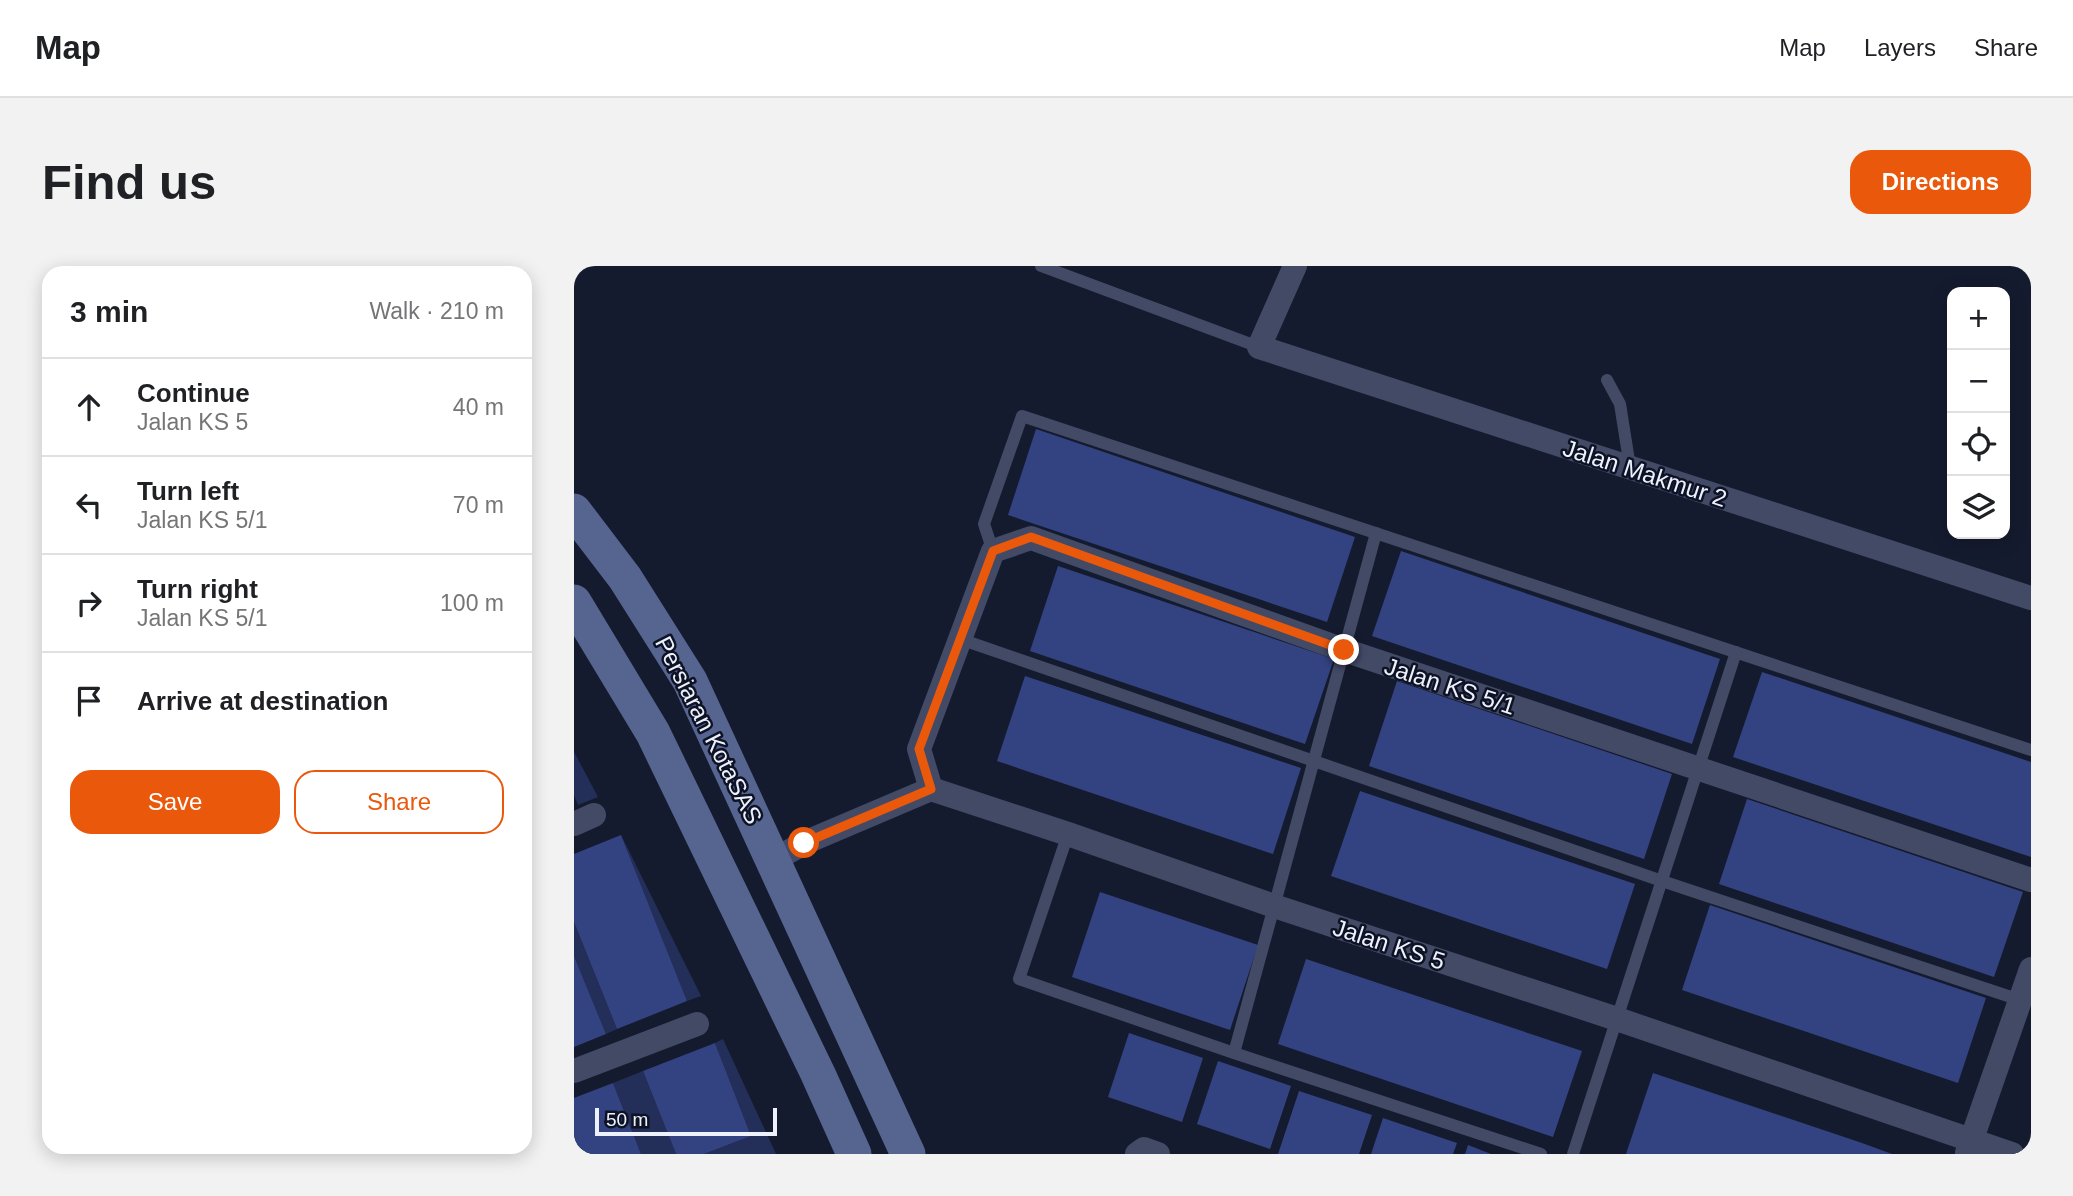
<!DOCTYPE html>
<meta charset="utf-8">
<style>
:root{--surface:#fff;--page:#f2f2f2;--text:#202124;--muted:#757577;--line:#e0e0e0;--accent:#ea580c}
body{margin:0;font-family:Arial,sans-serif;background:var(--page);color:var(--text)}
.controls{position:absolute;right:21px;top:21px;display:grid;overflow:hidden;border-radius:14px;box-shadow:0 4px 18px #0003}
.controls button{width:63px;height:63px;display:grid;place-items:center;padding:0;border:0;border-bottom:2px solid var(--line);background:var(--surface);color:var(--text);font:35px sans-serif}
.scale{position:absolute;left:21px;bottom:18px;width:182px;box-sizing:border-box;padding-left:7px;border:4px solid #edf1fc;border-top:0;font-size:19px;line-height:24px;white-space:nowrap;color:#edf1fc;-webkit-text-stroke:5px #0d1225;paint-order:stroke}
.stop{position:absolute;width:21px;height:21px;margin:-16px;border:5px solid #ea580c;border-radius:50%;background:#fff}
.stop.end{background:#ea580c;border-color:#fff;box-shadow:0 2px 7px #0008}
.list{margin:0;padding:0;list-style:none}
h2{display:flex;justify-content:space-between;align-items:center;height:91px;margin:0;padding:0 28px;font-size:30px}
h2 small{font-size:23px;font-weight:400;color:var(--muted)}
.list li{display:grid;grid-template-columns:46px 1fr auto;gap:21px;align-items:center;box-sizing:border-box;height:98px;padding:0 28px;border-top:2px solid var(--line)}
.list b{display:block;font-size:26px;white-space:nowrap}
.list p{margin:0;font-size:23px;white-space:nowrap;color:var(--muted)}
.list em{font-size:23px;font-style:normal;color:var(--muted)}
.actions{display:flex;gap:14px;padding:21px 28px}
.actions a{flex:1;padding:16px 0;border:2px solid var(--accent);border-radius:21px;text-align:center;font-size:24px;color:var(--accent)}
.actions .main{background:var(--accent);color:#fff}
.icon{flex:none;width:38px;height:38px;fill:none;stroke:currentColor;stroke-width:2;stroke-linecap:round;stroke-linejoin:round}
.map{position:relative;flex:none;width:1457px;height:888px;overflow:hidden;border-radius:21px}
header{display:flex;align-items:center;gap:42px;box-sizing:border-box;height:98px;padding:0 35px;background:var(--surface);border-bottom:2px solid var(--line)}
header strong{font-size:33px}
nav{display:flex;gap:38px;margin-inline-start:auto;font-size:24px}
.intro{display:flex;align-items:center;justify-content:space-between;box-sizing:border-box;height:168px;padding:0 42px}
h1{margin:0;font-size:49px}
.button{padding:18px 32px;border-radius:21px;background:var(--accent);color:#fff;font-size:24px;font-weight:700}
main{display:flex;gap:42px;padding:0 42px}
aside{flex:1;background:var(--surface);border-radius:21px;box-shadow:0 4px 18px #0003}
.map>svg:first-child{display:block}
</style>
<header>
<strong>Map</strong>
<nav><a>Map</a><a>Layers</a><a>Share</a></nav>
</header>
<div class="intro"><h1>Find us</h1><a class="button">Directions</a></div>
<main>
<aside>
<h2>3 min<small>Walk · 210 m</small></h2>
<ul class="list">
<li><svg class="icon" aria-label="ahead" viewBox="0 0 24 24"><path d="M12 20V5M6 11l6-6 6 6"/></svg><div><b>Continue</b><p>Jalan KS 5</p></div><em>40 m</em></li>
<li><svg class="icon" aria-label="left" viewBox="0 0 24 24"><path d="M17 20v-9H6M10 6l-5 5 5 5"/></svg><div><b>Turn left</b><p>Jalan KS 5/1</p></div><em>70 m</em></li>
<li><svg class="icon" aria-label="right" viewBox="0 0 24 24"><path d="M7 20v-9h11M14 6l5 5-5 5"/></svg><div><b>Turn right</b><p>Jalan KS 5/1</p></div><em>100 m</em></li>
<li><svg class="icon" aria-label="arrive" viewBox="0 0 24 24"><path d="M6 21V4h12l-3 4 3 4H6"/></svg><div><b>Arrive at destination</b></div></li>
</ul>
<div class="actions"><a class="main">Save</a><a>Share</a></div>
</aside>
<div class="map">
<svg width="1457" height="888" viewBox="0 0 1457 888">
<rect width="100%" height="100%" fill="#151b2f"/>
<g fill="#242f59">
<polygon points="0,486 24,531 4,539 0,529"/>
<polygon points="47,569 127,730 113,735"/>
<polygon points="0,656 43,763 32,768 0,690"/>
<polygon points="149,773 202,888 130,888 177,870 141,777"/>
<polygon points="69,805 102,888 67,888 39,817"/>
</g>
<g fill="#334381">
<polygon points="462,163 781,271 753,356 434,249"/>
<polygon points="827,285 1146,393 1118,478 798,370"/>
<polygon points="484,300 760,393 731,478 456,385"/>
<polygon points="1188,406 1457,496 1457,591 1159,491"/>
<polygon points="451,410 727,502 699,588 423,495"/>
<polygon points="823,415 1098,508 1070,593 795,500"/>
<polygon points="786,525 1061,618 1033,703 757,610"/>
<polygon points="1173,533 1449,626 1420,711 1145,618"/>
<polygon points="47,569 113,735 43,763 0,656 0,588"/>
<polygon points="526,626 684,679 656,764 498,711"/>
<polygon points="1136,639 1412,732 1384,817 1108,724"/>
<polygon points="0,690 32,768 0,781"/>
<polygon points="732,693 1008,785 979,871 704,778"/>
<polygon points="555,767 629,792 608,856 534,831"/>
<polygon points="141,777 177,870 130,888 102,888 69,805"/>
<polygon points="644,795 717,820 696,883 623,858"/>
<polygon points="1079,807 1288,877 1318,888 1052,888"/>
<polygon points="39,817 67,888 0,888 0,832"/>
<polygon points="725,825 798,849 785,888 704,888"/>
<polygon points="809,852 883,877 879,888 797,888"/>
<polygon points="894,879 917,888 891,888"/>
</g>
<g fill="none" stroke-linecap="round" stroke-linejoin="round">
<g stroke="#424a66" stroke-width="12">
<polyline points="467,0 685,81"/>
<polyline points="1033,114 1046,138 1056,201"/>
<polyline points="419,285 410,258 448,150 1457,484"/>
<polyline points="386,373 1088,615 1449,735"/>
<polyline points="494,568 445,713 660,787 967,888"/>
<polyline points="660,787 802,267"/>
<polyline points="999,888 1162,386"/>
</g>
<g stroke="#424a66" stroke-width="24">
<polyline points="721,0 685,81 1457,332"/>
<polyline points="357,523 345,483 419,285 457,272 770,384 1457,614"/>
<polyline points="0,558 20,549"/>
<polyline points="200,594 230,577 357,523 494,568 700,640 1043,753 1438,888"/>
<polyline points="0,805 123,758"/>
<polyline points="1393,887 1457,703"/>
<polyline points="563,888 570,883 584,888"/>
</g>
<g stroke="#566490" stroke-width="35">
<polyline points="0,245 51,312 116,415 334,888"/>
<polyline points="0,336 79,467 244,808 280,888"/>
</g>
</g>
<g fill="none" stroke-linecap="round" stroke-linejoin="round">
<polyline stroke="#ea580c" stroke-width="9" points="230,577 357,523 345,483 419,285 457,271 770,384"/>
</g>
<g text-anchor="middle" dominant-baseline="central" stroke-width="5" stroke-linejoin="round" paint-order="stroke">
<g font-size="24" fill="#edf1fc" stroke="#0d1225">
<text transform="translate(1071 207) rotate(18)">Jalan Makmur 2</text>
<text transform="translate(876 420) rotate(18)">Jalan KS 5/1</text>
<text transform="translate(135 464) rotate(63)">Persiaran KotaSAS</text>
<text transform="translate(815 678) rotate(18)">Jalan KS 5</text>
</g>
</g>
</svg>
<div class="controls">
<button>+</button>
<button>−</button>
<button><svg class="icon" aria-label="locate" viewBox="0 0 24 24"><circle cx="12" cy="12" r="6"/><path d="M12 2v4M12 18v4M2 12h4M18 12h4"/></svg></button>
<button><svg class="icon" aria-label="layers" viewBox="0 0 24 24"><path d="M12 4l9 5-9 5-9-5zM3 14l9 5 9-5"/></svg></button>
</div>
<div class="scale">50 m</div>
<div class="stop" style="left:230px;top:577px"></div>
<div class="stop end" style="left:770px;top:384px"></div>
</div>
</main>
